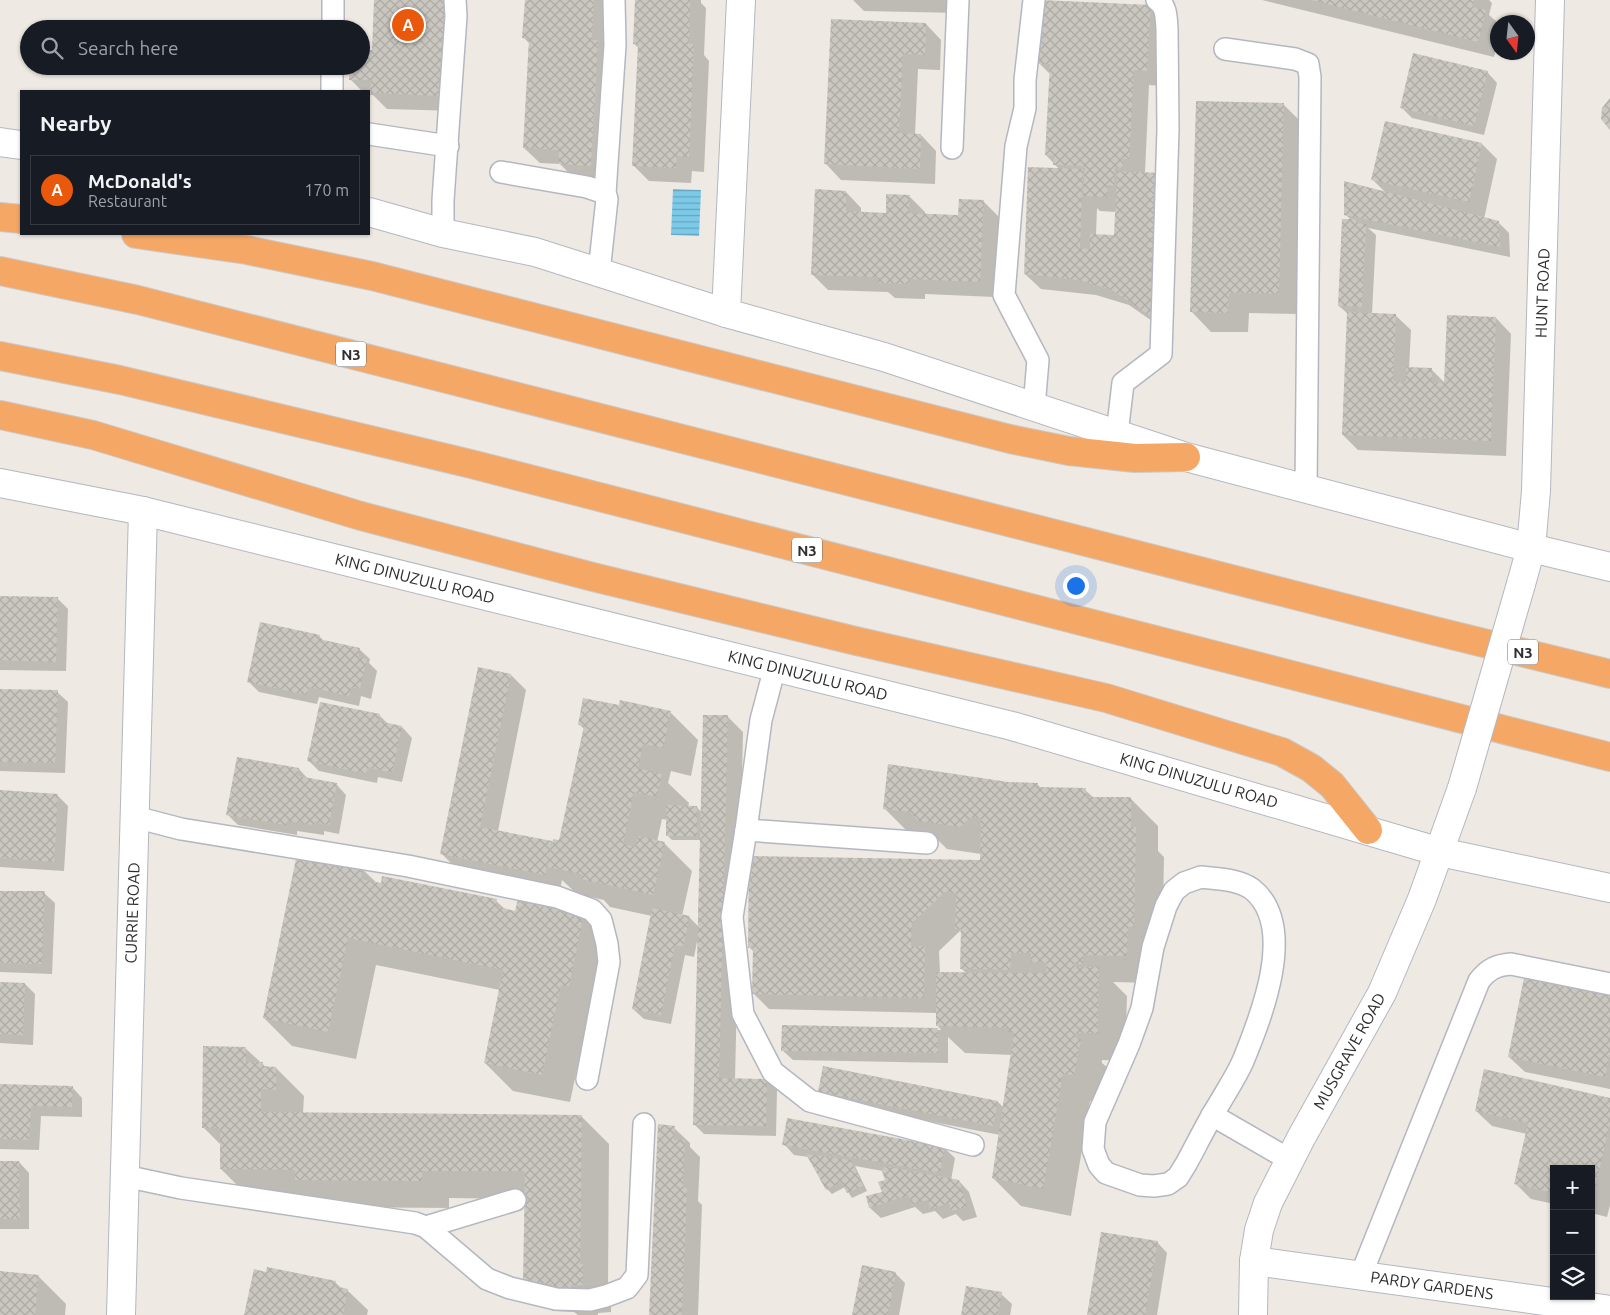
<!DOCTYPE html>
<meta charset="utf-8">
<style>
:root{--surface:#171b24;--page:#242831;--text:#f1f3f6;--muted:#9ea1a6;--line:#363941;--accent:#ea580c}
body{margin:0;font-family:Ubuntu,sans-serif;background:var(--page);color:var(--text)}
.controls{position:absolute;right:15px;bottom:15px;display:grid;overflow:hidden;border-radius:0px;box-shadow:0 1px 4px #0004}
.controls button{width:45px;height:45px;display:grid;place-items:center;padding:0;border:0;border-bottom:1px solid var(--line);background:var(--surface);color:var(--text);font:25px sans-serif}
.compass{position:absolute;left:1490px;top:15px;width:45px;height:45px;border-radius:50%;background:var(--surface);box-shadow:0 1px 4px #0004;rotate:165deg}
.you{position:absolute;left:1075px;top:585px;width:18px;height:18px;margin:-12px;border:4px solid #fff;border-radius:50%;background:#1a73e8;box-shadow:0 0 0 8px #1a73e833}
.badge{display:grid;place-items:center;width:32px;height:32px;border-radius:50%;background:var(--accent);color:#fff;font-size:16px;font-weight:700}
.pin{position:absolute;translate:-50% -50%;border:2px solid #fff;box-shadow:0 1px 5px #0006}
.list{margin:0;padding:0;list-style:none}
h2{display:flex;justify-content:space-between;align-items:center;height:65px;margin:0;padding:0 20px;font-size:21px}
h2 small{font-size:16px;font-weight:400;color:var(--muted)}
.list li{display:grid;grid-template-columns:32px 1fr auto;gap:15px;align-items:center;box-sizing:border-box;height:70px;margin:0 10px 10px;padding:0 10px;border:1px solid var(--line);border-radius:0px}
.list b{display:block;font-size:19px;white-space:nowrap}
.list p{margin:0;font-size:16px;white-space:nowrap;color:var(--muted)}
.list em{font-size:16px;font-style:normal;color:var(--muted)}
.icon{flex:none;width:28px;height:28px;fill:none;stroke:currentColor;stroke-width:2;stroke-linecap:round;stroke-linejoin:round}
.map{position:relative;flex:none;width:1610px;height:1315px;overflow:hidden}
.search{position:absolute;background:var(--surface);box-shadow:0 1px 4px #0004;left:20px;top:20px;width:350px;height:55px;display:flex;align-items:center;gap:12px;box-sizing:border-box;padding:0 18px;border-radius:28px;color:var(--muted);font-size:19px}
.panel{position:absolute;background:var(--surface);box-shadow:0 1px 4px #0004;left:20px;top:90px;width:350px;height:145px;border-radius:0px}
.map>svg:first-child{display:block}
</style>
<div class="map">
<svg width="1610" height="1315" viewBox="0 0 1610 1315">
<defs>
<pattern id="water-rules" width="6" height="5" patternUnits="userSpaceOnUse" patternTransform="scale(1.25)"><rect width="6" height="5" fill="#7ccae8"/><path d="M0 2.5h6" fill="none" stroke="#66a4bc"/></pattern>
<pattern id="building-cross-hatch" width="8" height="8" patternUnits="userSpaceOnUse" patternTransform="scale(1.25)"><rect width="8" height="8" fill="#cac7c0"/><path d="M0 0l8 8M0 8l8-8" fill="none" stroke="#aeaba5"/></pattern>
</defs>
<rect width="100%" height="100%" fill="#eee9e2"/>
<polygon fill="url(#water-rules)" points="673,189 701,190 699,236 671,235"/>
<g fill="#0003" fill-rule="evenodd">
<polygon points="375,0 461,0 457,111 387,109 373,95 369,95 369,91 362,91 350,79 373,51"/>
<polygon points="526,0 606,0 606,181 575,179 560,164 540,163 524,148 530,44 524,38"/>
<polygon points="636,0 701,0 701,3 706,8 704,55 709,61 704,172 692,171 691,183 649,181 634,166 639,48 634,44"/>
<polygon points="853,0 959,0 959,13 864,11"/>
<polygon points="1262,0 1489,0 1492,3 1489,15 1498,23 1498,42 1494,57"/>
<path d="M1150 6 1166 21 1163 86 1149 85 1145 173 1168 332 1129 305 1096 295 1041 289 1025 274 1060 170 1046 155 1050 74 1039 63ZM1097 208 1100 211 1116 212 1115 237 1096 235Z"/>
<polygon points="832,20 926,24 941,40 940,70 918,69 915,135 921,135 936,151 935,184 841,180 826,164"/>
<polygon points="1487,72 1497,83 1484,135 1412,118 1401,107"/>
<polygon points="1284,105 1304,125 1298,314 1249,313 1248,332 1211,332 1191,311"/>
<polygon points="1482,144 1497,159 1484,219 1498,222 1509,233 1510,257 1368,228 1376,235 1372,314 1395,315 1411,330 1409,369 1432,370 1445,383 1496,318 1511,334 1506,456 1358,450 1343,435 1348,314 1339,306 1351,220 1345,214 1387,194 1373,180"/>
<polygon points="846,192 861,208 861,213 887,214 910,197 925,212 925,215 959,217 983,201 999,217 995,297 925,294 925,299 895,298 888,292 828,290 812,274"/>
<polygon points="0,597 57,598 68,609 66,671 0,670"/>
<polygon points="319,636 325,642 359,649 370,659 369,663 377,671 371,699 361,696 359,706 319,697 317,704 259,692 248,681"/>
<path d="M511 675 526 690 498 831 551 842 553 844 560 842 585 730 579 724 620 707 670 712 698 740 691 776 671 771 668 783 689 803 688 807H697L701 812 728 717 743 732 735 1080H767L777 1090 776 1136 704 1134 694 1124 698 942H697L694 957 685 955 671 1024 644 1019 633 1009 652 916 610 907 604 900 577 894 562 880 560 890 457 869 442 854ZM662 819 667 820V835L672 840H701L698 926 689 917 682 916 692 871 664 843 657 842Z"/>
<polygon points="0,690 57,692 68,702 65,773 0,771"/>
<polygon points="379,715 388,724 402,727 412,738 402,782 378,777 377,783 319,771 309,761"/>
<polygon points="299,769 309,780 336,784 346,795 339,834 324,831 324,835 297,831 297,835 238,825 228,815"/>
<path d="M1008 783 1037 784 1042 789 1085 790 1094 798H1130L1158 826V851L1164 857 1162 954 1154 983 1113 982 1127 996 1125 1061 1102 1060V1063L1108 1068 1102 1102 1090 1101 1071 1216 1021 1206 993 1178 1000 1135 830 1102 820 1091 998 1102 1004 1108 1012 1055 965 1053 948 1037V1063L793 1060 782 1050 783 1027 941 1030 937 1025V1013L769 1009 754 994V952L750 948 981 862V854L947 849 937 839 912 836 884 808ZM960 931 962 933 961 968 966 973H940L939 951Z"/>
<polygon points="0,791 57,795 68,806 64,871 0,867"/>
<polygon points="362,869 377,883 496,901 506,910 516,912 583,914 611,942 589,1012 570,1102 513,1091 485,1063 500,990 376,965 356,1059 292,1046 264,1018"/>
<polygon points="0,892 44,893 55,903 52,974 0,972"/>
<polygon points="0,983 25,984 35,994 33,1045 0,1043"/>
<polygon points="1610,991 1610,1089 1525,1072 1509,1057"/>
<polygon points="245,1048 267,1068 276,1068 304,1096 303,1113 581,1116 609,1144 608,1290 611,1293 611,1312 598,1313 598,1315 578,1315 574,1312 553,1311 525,1283 526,1199 449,1198 449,1208 324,1207 249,1197 221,1169 221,1145 203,1127"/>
<polygon points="0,1085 72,1087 82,1098 82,1117 41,1116 39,1150 0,1149"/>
<polygon points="1610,1100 1610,1205 1607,1217 1591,1213 1591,1169 1554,1169 1554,1204 1531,1199 1515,1183 1527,1134 1492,1126 1476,1111"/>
<polygon points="674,1128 690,1143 690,1147 700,1157 698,1201 702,1205 698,1315 650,1315"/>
<polygon points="784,1144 944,1148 955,1158 951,1180 959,1181 969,1192 977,1217 963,1221 956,1214 943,1219 935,1211 923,1214 915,1207 881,1218 870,1208 868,1197 883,1193 886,1181 883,1171 855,1166 867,1191 852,1198 845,1187 832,1194 827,1189 809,1157 794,1155"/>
<polygon points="0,1162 19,1162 29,1173 29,1229 0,1229"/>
<polygon points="1157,1242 1167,1253 1157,1315 1088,1315"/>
<polygon points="0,1272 38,1276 66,1304 65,1315 0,1315"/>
<polygon points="895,1273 905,1283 899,1315 853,1315"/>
<polygon points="335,1282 342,1289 347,1290 368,1310 367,1315 245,1315"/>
<polygon points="1001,1294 1012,1304 1010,1315 962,1315"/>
</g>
<g fill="url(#building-cross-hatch)">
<polygon points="374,0 445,0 442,96 370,93 371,80 349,80 349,66 361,66 361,50 372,50"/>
<polygon points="525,0 594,0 592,40 598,40 591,166 558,164 559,150 523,148 529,39 522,38"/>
<polygon points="635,0 690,0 689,44 694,44 689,157 677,156 676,168 632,166 638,44 633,44"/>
<polygon points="1041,0 1151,5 1147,71 1134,70 1129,159 1123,159 1122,168 1115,167 1114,186 1108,185 1107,197 1083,196 1085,166 1053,165 1054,156 1045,155 1050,64 1038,64"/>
<polygon points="1311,0 1474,0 1472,7 1486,10 1478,42"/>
<polygon points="831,19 926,23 925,55 903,54 899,133 921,134 920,169 824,164"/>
<polygon points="1413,53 1488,71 1474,126 1400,108"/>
<polygon points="1610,98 1610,130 1601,119 1602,108"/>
<polygon points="1196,101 1284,103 1279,294 1229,293 1228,313 1190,312"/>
<polygon points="1385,121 1482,143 1469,202 1371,180"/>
<polygon points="1028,167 1083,169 1080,248 1090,249 1090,234 1114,235 1117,171 1160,173 1153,318 1112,290 1079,280 1024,274"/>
<polygon points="1344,181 1499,221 1500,247 1344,215"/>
<polygon points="815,189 846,191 846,211 886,213 886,194 910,195 909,213 958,215 959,199 984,200 980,282 910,279 909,284 878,283 878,277 811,275"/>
<polygon points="1342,219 1356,219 1356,223 1366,224 1362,307 1338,306"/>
<polygon points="1347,312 1396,314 1393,381 1406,382 1406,367 1432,368 1432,382 1444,383 1447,315 1496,317 1491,441 1342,435"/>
<polygon points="0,596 58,597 56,662 0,660"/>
<polygon points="260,622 320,635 319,639 360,648 358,657 367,659 360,689 351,687 349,696 309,687 307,695 247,682"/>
<polygon points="478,667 511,674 480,827 552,841 545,875 440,854"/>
<polygon points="0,689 58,690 55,763 0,762"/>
<polygon points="583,698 619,705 620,700 671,711 663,748 643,744 638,768 662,774 657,797 634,792 623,844 635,847 638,836 665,842 653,895 581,879 582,874 547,867 553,839 559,840 584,726 578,725"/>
<polygon points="320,702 380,714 378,721 402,726 392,773 368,767 366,774 307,761"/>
<polygon points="703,715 728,715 719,1078 767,1079 766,1126 693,1125"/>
<polygon points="237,757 299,768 298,776 337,783 329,825 314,822 314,825 287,821 286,825 226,815"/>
<polygon points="888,764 1008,782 1038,783 1038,787 1086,788 1086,797 1131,797 1131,827 1136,827 1134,927 1128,927 1127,956 1083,955 1083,964 1074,964 1074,967 1099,967 1098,1033 1075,1033 1075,1038 1081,1039 1074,1075 1063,1074 1043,1189 992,1178 1014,1032 1008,1032 1008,1028 936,1026 936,972 1046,973 1047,963 1031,962 1031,953 1011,953 1010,970 960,969 961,929 955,929 956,893 945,892 912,923 911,946 925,946 924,998 752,994 753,948 748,948 749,856 980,860 981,818 971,817 960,827 918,821 910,812 883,809"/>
<polygon points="0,790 58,794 54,862 0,858"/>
<polygon points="666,805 697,806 697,836 666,836"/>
<polygon points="297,854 363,868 361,879 381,883 382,876 497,899 496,906 515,911 518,899 584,913 569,986 561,985 542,1075 484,1063 503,970 348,938 328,1032 263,1018"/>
<polygon points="0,891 45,891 42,964 0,963"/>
<polygon points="652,908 690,916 683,947 675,945 661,1015 632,1009"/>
<polygon points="1525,973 1610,990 1610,1054 1605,1077 1508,1057"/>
<polygon points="0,982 25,983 23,1035 0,1034"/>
<polygon points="782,1025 938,1028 938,1053 781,1051"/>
<polygon points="203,1046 246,1047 246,1062 263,1062 262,1066 276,1067 276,1090 261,1089 261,1112 582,1115 580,1264 583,1264 583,1285 571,1285 571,1291 551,1290 552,1284 523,1284 525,1171 422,1171 422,1181 295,1180 295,1170 220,1169 220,1128 202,1128"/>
<polygon points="823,1066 998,1101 993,1126 818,1092"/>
<polygon points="1484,1069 1610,1098 1610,1124 1592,1201 1591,1169 1554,1169 1554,1193 1514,1184 1528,1123 1475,1111"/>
<polygon points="0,1084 73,1086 72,1107 31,1106 29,1140 0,1139"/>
<polygon points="787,1118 945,1147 940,1173 782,1145"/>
<polygon points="658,1124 675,1126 674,1140 685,1140 683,1188 687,1188 682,1315 649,1315"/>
<polygon points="806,1154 851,1160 863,1186 847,1193 841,1182 826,1190"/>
<polygon points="0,1161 19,1161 20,1219 0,1219"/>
<polygon points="884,1166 959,1180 967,1207 951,1211 949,1203 931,1209 928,1200 912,1205 909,1195 869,1208 866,1196 882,1192 878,1182 885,1180 882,1171"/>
<polygon points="1101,1232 1158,1241 1145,1315 1087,1315"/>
<polygon points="862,1265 896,1272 888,1315 852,1315"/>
<polygon points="267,1267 336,1281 335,1286 348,1289 343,1315 244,1315 254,1269 266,1272"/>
<polygon points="0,1271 39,1275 35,1315 0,1315"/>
<polygon points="966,1286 1002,1292 998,1315 961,1315"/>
</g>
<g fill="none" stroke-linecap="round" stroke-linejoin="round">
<g stroke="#b5b7c0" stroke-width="24">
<g id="service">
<polyline points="1034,0 1025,80 1025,108 1016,146 1004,295 1038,360 1034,407"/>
<polyline points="333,29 333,0"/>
<polyline points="1225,49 1295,59 1308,64 1310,77 1306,489"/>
<polyline points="332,91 332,66"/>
<polyline points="369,134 448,146"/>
<polyline points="952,148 958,0"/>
<polyline points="501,172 587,187 605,193 607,199 599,272"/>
<polyline points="605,193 615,45 614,0"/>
<polyline points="443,233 443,200 456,16 455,0"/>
<path d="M1117 434 1123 383 1161 354 1168 129 1167 28C1166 18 1167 6 1157 0"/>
<polyline points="775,667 761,720 746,830 732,917 743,1014 773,1072 810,1101 973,1145"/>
<polyline points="135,817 181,829 408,866 557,897 592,910 601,920 607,944 609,962 587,1079"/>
<polyline points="746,830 927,843"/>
<path d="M1201 877C1217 879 1238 879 1252 889 1298 926 1261 1017 1243 1061 1237 1075 1227 1090 1219 1104 1207 1123 1197 1144 1186 1164L1178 1177 1168 1184 1154 1186 1140 1185 1106 1173 1099 1165 1093 1149 1095 1122 1129 1044 1142 1008 1153 947 1166 906 1174 891 1184 883Z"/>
<polyline points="1212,1115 1290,1160"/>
<polyline points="125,1176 181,1188 415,1223 426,1227 487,1279 510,1288 556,1299 590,1300 606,1296 627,1288 637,1275 644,1124"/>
<polyline points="426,1227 515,1200"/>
<path d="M1361 1275 1479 981C1488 969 1497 965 1511 964L1610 984"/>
</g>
</g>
<g stroke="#b5b7c0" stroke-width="30">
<g id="minor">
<polyline points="726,313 741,0"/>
<polyline points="1531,548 1536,491 1550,0"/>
<polyline points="1254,1261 1610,1310"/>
<polyline points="121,1315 143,511"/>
</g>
</g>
<g stroke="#b5b7c0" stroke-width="30">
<g id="tertiary">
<polyline points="1521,584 1531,548"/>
<polyline points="1253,1315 1254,1261 1259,1230 1268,1203 1301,1138 1382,993 1422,899 1462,788"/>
</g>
</g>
<g stroke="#b5b7c0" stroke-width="30">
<g id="secondary">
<polyline points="0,142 21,145"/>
<polyline points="369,212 443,233 535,252 726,313 884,357 1186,457 1531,548 1610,567"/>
<polyline points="0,483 143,511 1012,726 1440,852 1610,888"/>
</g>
</g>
<g stroke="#c9c9c9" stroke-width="30">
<g id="motorway">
<polyline points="0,217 21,219"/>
<polyline points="136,234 247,250 372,276 1010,439 1069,451 1135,458 1186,457"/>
<polyline points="0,271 138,300 1435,631 1610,674"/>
<polyline points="0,356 120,380 471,464 1610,757"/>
<polyline points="0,415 93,435 361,516 593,577 856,641 1106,698 1282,752 1311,768 1332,785 1368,830"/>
</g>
</g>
<use href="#service" stroke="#fff" stroke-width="21"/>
<use href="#minor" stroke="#fff" stroke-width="28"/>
<use href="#tertiary" stroke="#fff" stroke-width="28"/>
<use href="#secondary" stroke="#fff" stroke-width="28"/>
<use href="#motorway" stroke="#f5a766" stroke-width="28"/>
<g stroke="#b5b7c0" stroke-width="30" stroke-linecap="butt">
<polyline id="tertiary-bridge" points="1462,788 1521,584"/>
</g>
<use href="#tertiary-bridge" stroke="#fff" stroke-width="28"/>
</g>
<g text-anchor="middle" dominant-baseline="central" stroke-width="4" stroke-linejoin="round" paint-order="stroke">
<g fill="#fff" stroke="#6d6d6d" stroke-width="1">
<rect x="336" y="341.5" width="30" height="25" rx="4"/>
<rect x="792" y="537.5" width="30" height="25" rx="4"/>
<rect x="1508" y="639.5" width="30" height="25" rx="4"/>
</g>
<g font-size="15" font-weight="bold" fill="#2e2e2e">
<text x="351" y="354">N3</text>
<text x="807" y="550">N3</text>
<text x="1523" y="652">N3</text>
</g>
<g font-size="16" fill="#2e2e2e" stroke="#fff">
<text transform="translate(1542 293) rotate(-88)">HUNT ROAD</text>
<text transform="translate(415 578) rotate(14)">KING DINUZULU ROAD</text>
<text transform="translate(808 675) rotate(14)">KING DINUZULU ROAD</text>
<text transform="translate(1199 780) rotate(16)">KING DINUZULU ROAD</text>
<text transform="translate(132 913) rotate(-88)">CURRIE ROAD</text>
<text transform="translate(1349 1051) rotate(-61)">MUSGRAVE ROAD</text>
<text transform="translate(1432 1285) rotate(8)">PARDY GARDENS</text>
</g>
</g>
</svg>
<div class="controls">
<button>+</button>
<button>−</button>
<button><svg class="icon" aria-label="layers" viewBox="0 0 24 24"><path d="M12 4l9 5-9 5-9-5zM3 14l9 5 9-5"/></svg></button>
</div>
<svg class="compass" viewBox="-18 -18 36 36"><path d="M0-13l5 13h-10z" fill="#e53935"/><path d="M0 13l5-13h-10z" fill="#9ea1a6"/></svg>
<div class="you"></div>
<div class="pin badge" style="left:408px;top:25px">A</div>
<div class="search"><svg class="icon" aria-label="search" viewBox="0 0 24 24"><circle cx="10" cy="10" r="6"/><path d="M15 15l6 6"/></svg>Search here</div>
<section class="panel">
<h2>Nearby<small></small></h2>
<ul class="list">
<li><span class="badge">A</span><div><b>McDonald's</b><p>Restaurant</p></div><em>170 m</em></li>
</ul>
</section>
</div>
